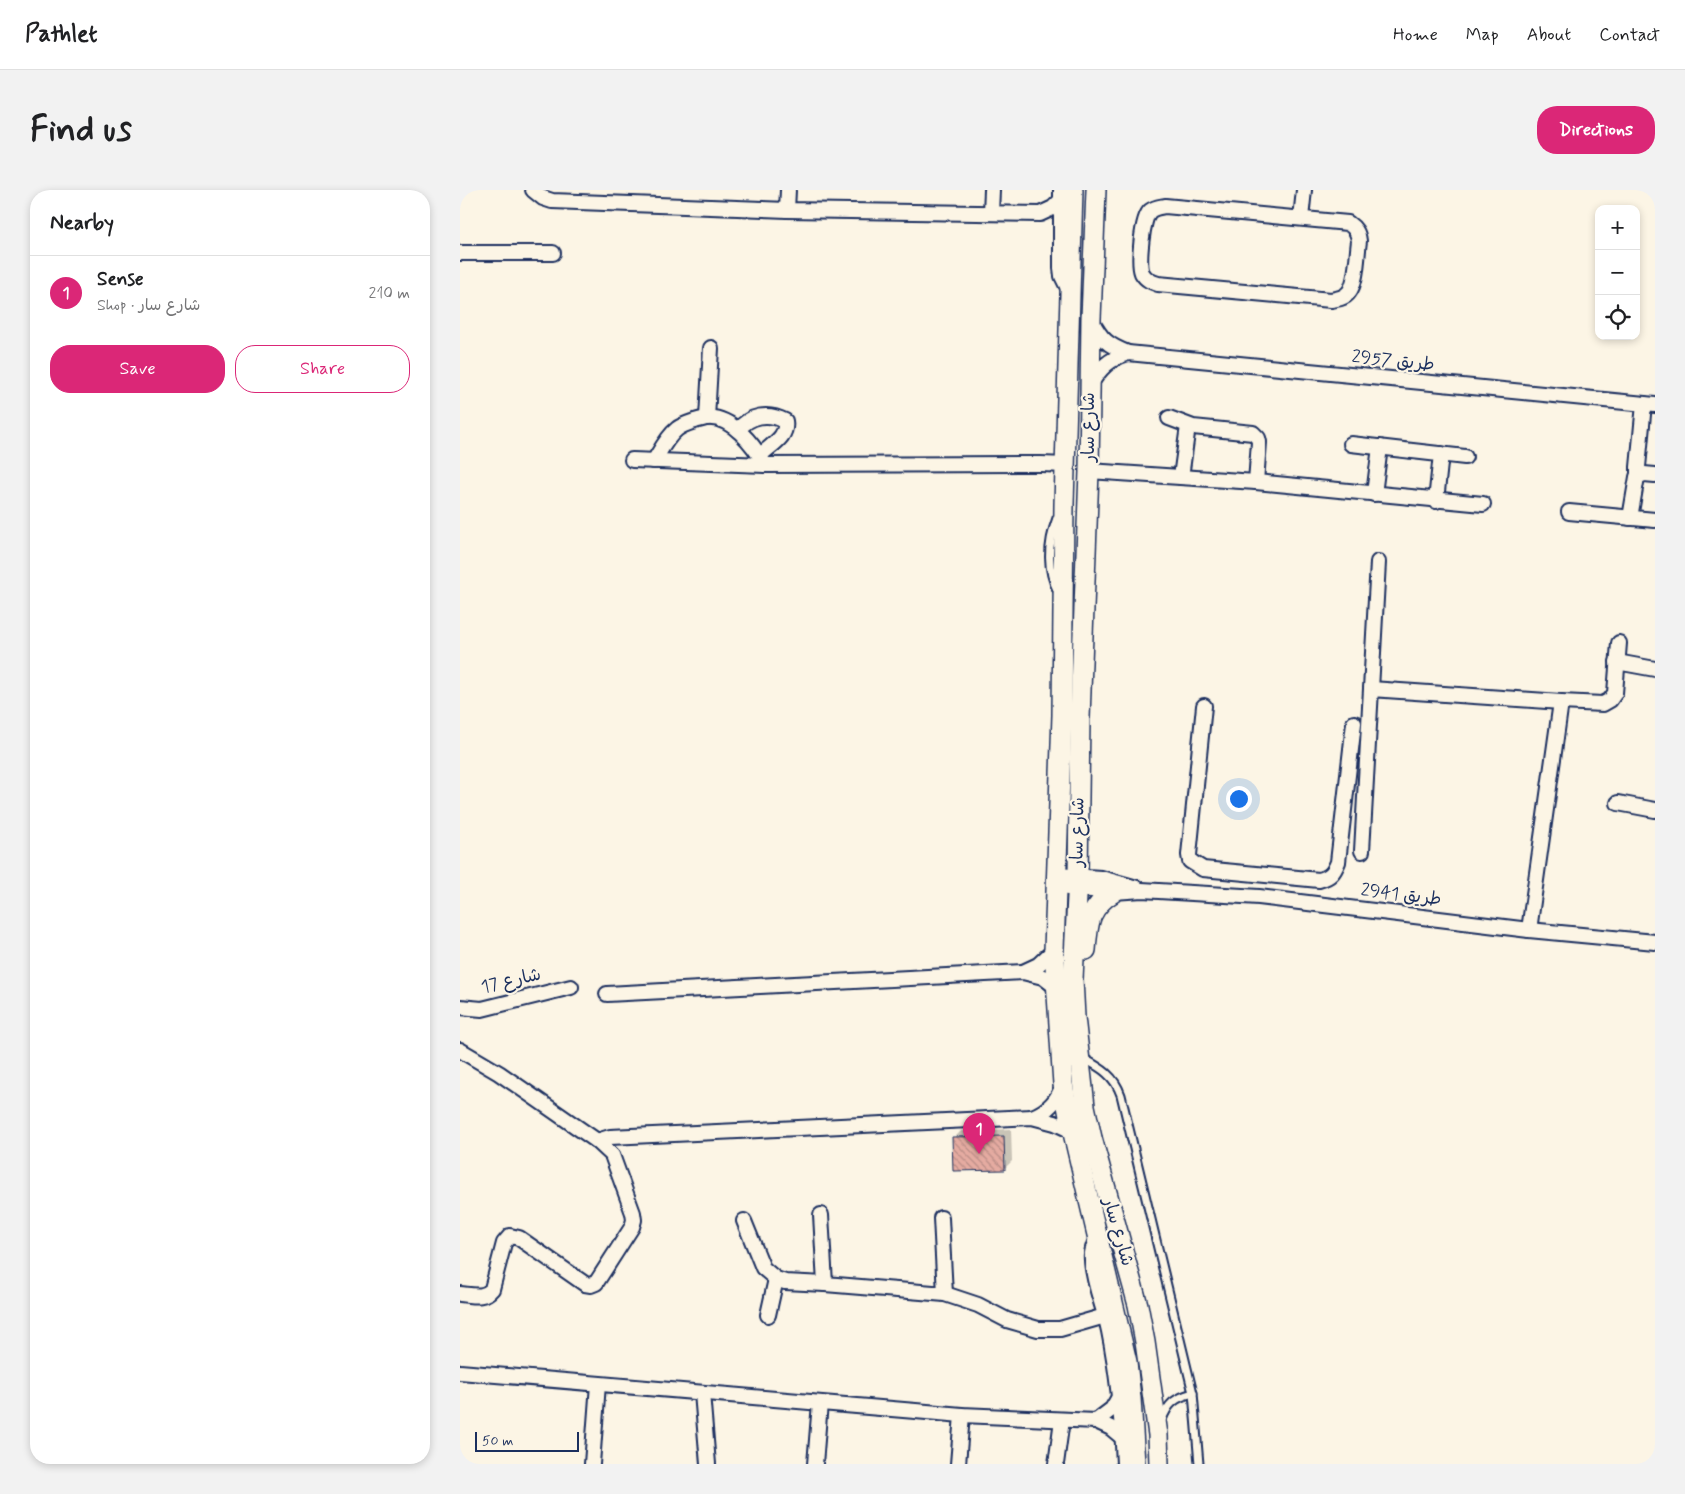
<!DOCTYPE html>
<meta charset="utf-8">
<style>
:root{--surface:#fff;--page:#f2f2f2;--text:#202124;--muted:#757577;--line:#e0e0e0;--accent:#db2777}
body{margin:0;font-family:Mynerve,"Playpen Sans Arabic",sans-serif;background:var(--page);color:var(--text)}
.controls{position:absolute;right:15px;top:15px;display:grid;overflow:hidden;border-radius:10px;box-shadow:0 2px 8px #0003}
.controls button{width:45px;height:45px;display:grid;place-items:center;padding:0;border:0;border-bottom:1px solid var(--line);background:var(--surface);color:var(--text);font:25px sans-serif}
.scale{position:absolute;left:15px;bottom:12px;width:104px;box-sizing:border-box;padding-left:5px;border:2px solid #1b2f5e;border-top:0;font-size:14px;line-height:18px;white-space:nowrap;color:#1b2f5e;-webkit-text-stroke:4px #fcf5e5;paint-order:stroke}
.you{position:absolute;left:778px;top:608px;width:18px;height:18px;margin:-12px;border:4px solid #fff;border-radius:50%;background:#1a73e8;box-shadow:0 0 0 8px #1a73e833}
.badge{display:grid;place-items:center;width:32px;height:32px;border-radius:50%;background:var(--accent);color:#fff;font-size:16px;font-weight:700}
.pin{position:absolute;translate:-50% -41px;filter:drop-shadow(0 1px 2px #0008)}
.pin::after{content:'';position:absolute;top:26px;width:18px;height:15px;background:inherit;clip-path:polygon(0 0,100% 0,50% 100%)}
.list{margin:0;padding:0;list-style:none}
h2{display:flex;justify-content:space-between;align-items:center;height:65px;margin:0;padding:0 20px;font-size:21px}
h2 small{font-size:16px;font-weight:400;color:var(--muted)}
.list li{display:grid;grid-template-columns:32px 1fr auto;gap:15px;align-items:center;box-sizing:border-box;height:75px;padding:0 20px;border-top:1px solid var(--line)}
.list b{display:block;font-size:19px;white-space:nowrap}
.list p{margin:0;font-size:16px;white-space:nowrap;color:var(--muted)}
.list em{font-size:16px;font-style:normal;color:var(--muted)}
.actions{display:flex;gap:10px;padding:15px 20px}
.actions a{flex:1;padding:11px 0;border:1px solid var(--accent);border-radius:20px;text-align:center;font-size:18px;color:var(--accent)}
.actions .main{background:var(--accent);color:#fff}
.icon{flex:none;width:28px;height:28px;fill:none;stroke:currentColor;stroke-width:2;stroke-linecap:round;stroke-linejoin:round}
.map{position:relative;flex:none;width:1195px;height:1274px;overflow:hidden;border-radius:20px}
header{display:flex;align-items:center;gap:30px;box-sizing:border-box;height:70px;padding:0 25px;background:var(--surface);border-bottom:1px solid var(--line)}
header strong{font-size:24px}
nav{display:flex;gap:28px;margin-inline-start:auto;font-size:18px}
.intro{display:flex;align-items:center;justify-content:space-between;box-sizing:border-box;height:120px;padding:0 30px}
h1{margin:0;font-size:35px}
.button{padding:12px 22px;border-radius:20px;background:var(--accent);color:#fff;font-size:18px;font-weight:700}
main{display:flex;gap:30px;padding:0 30px}
aside{flex:1;background:var(--surface);border-radius:20px;box-shadow:0 2px 8px #0003}
.map>svg:first-child{display:block}
</style>
<header>
<strong>Pathlet</strong>
<nav><a>Home</a><a>Map</a><a>About</a><a>Contact</a></nav>
</header>
<div class="intro"><h1>Find us</h1><a class="button">Directions</a></div>
<main>
<aside>
<h2>Nearby<small></small></h2>
<ul class="list">
<li><span class="badge">1</span><div><b>Sense</b><p>Shop · شارع سار</p></div><em>210 m</em></li>
</ul>
<div class="actions"><a class="main">Save</a><a>Share</a></div>
</aside>
<div class="map">
<svg width="1195" height="1274" viewBox="0 0 1195 1274">
<defs>
<pattern id="building-back-hatch" width="6" height="6" patternUnits="userSpaceOnUse" patternTransform="scale(1.25)"><rect width="6" height="6" fill="#e5aba1"/><path d="M-1 5l2 2M0 0l6 6M5-1l2 2" fill="none" stroke="#b98c86"/></pattern>
</defs>
<rect width="100%" height="100%" fill="#fcf5e5"/>
<filter id="ink" filterUnits="userSpaceOnUse"><feTurbulence type="fractalNoise" baseFrequency=".02" numOctaves="2"/><feDisplacementMap in="SourceGraphic" scale="10" xChannelSelector="R" yChannelSelector="G"/><feConvolveMatrix kernelMatrix="1 2 1 2 8 2 1 2 1" color-interpolation-filters="sRGB"/></filter>
<g filter="url(#ink)">
<polygon fill="#0003" points="551,939 552,971 545,978 494,948 501,941"/>
<polygon fill="url(#building-back-hatch)" stroke="#1b2f5e" points="544,946 545,980 493,981 492,947"/>
<g fill="none" stroke-linecap="round" stroke-linejoin="round">
<g stroke="#1b2f5e" stroke-width="11">
<g id="lane">
<path d="M597 328C588 352 586 378 598 402"/>
<path d="M621 867C639 877 654 884 661 905L733 1203 739 1274"/>
<path d="M702 1230C708 1213 715 1208 733 1203"/>
</g>
</g>
<g stroke="#1b2f5e" stroke-width="18">
<g id="street">
<polyline points="73,0 83,8 92,11 327,20 580,24 593,18 601,10"/>
<polyline points="601,0 601,78 602,86 608,98"/>
<path d="M705 16 888 33C895 38 898 42 899 51 897 64 897 92 889 102 885 108 878 109 871 110L698 94C692 92 686 90 682 83 678 73 682 28 690 21 695 17 700 17 705 16Z"/>
<polyline points="327,20 328,0"/>
<polyline points="531,22 532,0"/>
<polyline points="841,28 844,0"/>
<polyline points="0,63 93,63"/>
<path d="M631 130C642 150 647 155 668 163L1195 215"/>
<path d="M630 195C640 178 649 169 668 163"/>
<polyline points="247,228 251,158"/>
<polyline points="709,228 733,237 793,243 798,248 799,252 796,292"/>
<path d="M278 240C290 225 308 222 325 231 328 248 310 255 300 266"/>
<polyline points="891,254 1005,267"/>
<polyline points="172,270 305,275 581,274 606,275"/>
<path d="M194 271C200 261 207 247 217 239 222 235 229 233 235 231 238 230 242 229 246 228 271 225 294 255 305 275"/>
<polyline points="629,281 796,292 1023,314"/>
<polyline points="1178,286 1178,277 1184,214"/>
<polyline points="721,287 728,236"/>
<polyline points="914,304 920,257"/>
<polyline points="976,311 981,264"/>
<polyline points="1109,322 1195,330"/>
<polyline points="1170,328 1177,287 1184,284 1195,285"/>
<polyline points="1157,472 1195,479"/>
<polyline points="911,499 918,372"/>
<path d="M744 516 729 665 730 671 743 679 859 690C871 687 874 682 878 672L894 533"/>
<polyline points="1158,613 1195,620"/>
<polyline points="902,661 911,499 1101,512 1143,514 1150,510 1155,503 1159,453"/>
<polyline points="597,685 641,688 677,698"/>
<polyline points="597,697 654,702 682,700 799,707 1069,740 1195,752"/>
<polyline points="1069,740 1101,512"/>
<polyline points="563,782 578,775 594,760"/>
<polyline points="147,804 563,782 583,787 596,797"/>
<polyline points="0,817 22,819 111,797"/>
<path d="M0 860 39 883 137 951 152 965 173 1023 174 1030 172 1037 136 1093 131 1095 125 1094 59 1048 50 1046 44 1053 32 1099C24 1109 12 1105 0 1104"/>
<path d="M572 927C588 921 598 911 603 894"/>
<polyline points="137,951 150,947 572,927 595,933 612,941"/>
<polyline points="361,1025 365,1094"/>
<polyline points="481,1028 485,1104"/>
<polyline points="284,1031 303,1078 316,1089 325,1092 365,1094 485,1104 518,1115 547,1130 578,1139 600,1139 645,1126"/>
<path d="M637 1048C634 1054 631 1062 632 1070 633 1093 644 1117 649 1141 658 1185 662 1229 664 1274"/>
<polyline points="308,1125 316,1089"/>
<polyline points="0,1182 502,1225 636,1231 651,1238 663,1248"/>
<polyline points="242,1203 248,1274"/>
<polyline points="636,1231 652,1219 659,1207"/>
<polyline points="132,1274 138,1194"/>
<polyline points="355,1274 360,1213"/>
<polyline points="498,1274 502,1225"/>
<polyline points="596,1274 602,1230"/>
</g>
</g>
<g stroke="#1b2f5e" stroke-width="22">
<g id="secondary">
<polyline points="613,0 604,314 602,525 594,760 603,894 609,926 667,1172 671,1208 675,1274"/>
<polyline points="636,0 631,129 629,281 620,528 618,686 613,789 615,827 625,916 632,948 678,1115 685,1152 698,1245 699,1274"/>
<path d="M626 760C628 733 629 717 654 702"/>
</g>
</g>
<use href="#lane" stroke="#fcf5e5" stroke-width="7"/>
<use href="#street" stroke="#fcf5e5" stroke-width="14"/>
<use href="#secondary" stroke="#fcf5e5" stroke-width="19"/>
</g>
</g>
<g text-anchor="middle" dominant-baseline="central" stroke-width="4.5" stroke-linejoin="round" paint-order="stroke">
<g font-size="18" fill="#1b2f5e" stroke="#fcf5e5">
<text transform="translate(933 171) rotate(6)">طريق 2957</text>
<text transform="translate(629 237) rotate(-90)">شارع سار</text>
<text transform="translate(618 642) rotate(-89)">شارع سار</text>
<text transform="translate(941 705) rotate(7)">طريق 2941</text>
<text transform="translate(51 791) rotate(-13)">شارع 17</text>
<text transform="translate(658 1042) rotate(74)">شارع سار</text>
</g>
</g>
</svg>
<div class="controls">
<button>+</button>
<button>−</button>
<button><svg class="icon" aria-label="locate" viewBox="0 0 24 24"><circle cx="12" cy="12" r="6"/><path d="M12 2v4M12 18v4M2 12h4M18 12h4"/></svg></button>
</div>
<div class="scale">50 m</div>
<div class="you"></div>
<div class="pin badge" style="left:519px;top:964px">1</div>
</div>
</main>
